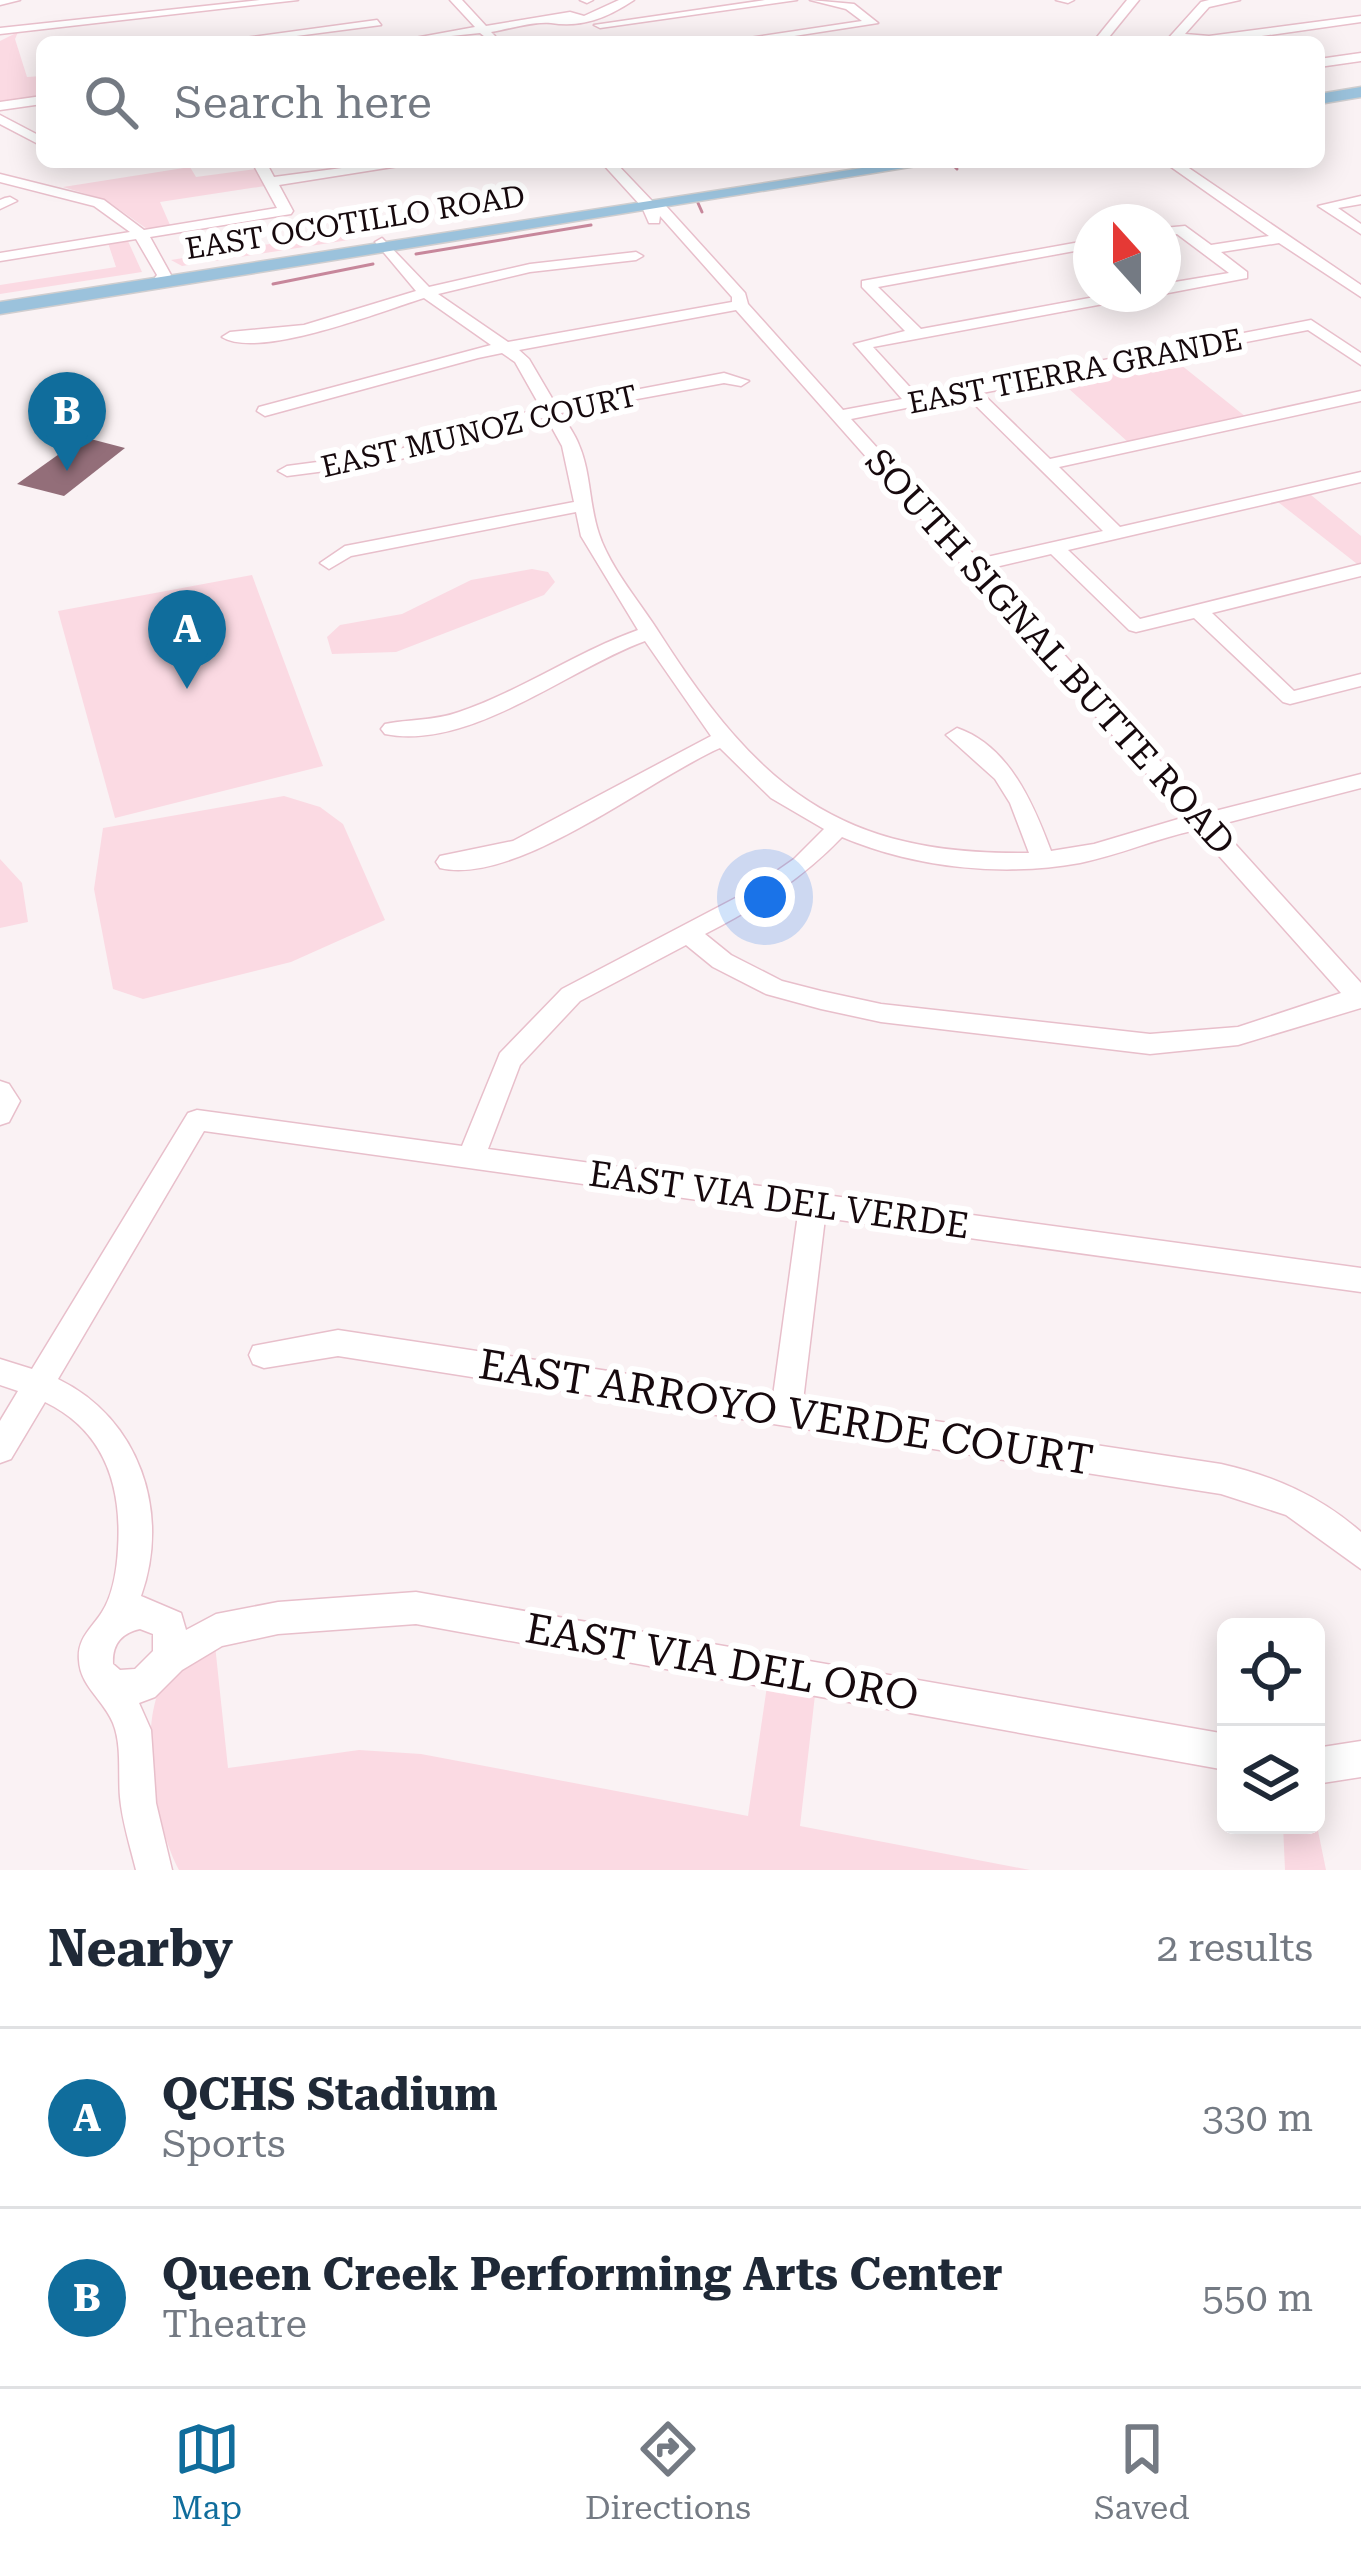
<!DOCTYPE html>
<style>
:root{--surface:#fff;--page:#f6f6f7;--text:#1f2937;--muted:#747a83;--line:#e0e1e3;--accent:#106d9c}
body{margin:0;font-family:"Roboto Serif",serif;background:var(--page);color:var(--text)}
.controls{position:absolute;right:36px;bottom:36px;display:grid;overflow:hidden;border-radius:18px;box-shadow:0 6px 30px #0003}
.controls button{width:108px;height:108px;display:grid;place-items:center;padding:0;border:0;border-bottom:3px solid var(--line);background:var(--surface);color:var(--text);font:60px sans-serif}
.compass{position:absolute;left:1073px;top:204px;width:108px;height:108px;border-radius:50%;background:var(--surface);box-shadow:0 6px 30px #0003;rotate:339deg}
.you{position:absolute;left:765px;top:897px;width:42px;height:42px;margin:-30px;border:9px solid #fff;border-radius:50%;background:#1a73e8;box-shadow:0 0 0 18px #1a73e833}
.badge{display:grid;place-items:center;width:78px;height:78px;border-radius:50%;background:var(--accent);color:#fff;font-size:39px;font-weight:700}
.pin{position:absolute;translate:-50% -99px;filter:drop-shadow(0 3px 6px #0008)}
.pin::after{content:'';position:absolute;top:63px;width:42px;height:36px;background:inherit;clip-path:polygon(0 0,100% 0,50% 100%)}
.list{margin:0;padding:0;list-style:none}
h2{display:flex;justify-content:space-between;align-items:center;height:156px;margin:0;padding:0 48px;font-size:51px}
h2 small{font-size:39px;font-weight:400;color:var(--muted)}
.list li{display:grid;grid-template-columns:78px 1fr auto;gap:36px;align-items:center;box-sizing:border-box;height:180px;padding:0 48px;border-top:3px solid var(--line)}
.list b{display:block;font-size:45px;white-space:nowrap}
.list p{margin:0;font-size:39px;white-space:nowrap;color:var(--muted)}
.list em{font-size:39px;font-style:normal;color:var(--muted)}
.icon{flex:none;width:66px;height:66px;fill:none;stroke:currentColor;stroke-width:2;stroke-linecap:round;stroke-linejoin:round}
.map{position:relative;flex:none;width:1361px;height:1870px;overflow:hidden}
.search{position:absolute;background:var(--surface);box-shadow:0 6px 30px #0003;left:36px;right:36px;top:36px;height:132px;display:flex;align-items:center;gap:30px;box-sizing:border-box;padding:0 42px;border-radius:18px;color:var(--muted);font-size:45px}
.sheet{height:516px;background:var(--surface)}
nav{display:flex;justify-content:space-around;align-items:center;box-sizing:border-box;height:168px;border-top:3px solid var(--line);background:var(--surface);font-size:33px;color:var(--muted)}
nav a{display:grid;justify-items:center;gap:6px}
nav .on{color:var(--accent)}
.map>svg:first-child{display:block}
</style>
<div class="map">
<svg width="1361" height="1870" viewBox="0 0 1361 1870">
<rect width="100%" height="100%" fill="#faf2f4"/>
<g fill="#fbdae3">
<polygon points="18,32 15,39 27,77 42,76 42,98 0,103 0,41"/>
<polygon points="190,167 196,177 256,169 265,186 160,202 170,225 147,229 106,200 63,187"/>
<polygon points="350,231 355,239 182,266 171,260"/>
<polygon points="127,239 142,272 0,294 0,285 116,267 108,243"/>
<polygon points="1171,357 1246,417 1128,442 1058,379"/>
<polygon points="1311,495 1361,536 1361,567 1278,502"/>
<polygon points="532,569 548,572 555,582 544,595 396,652 332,654 327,637 340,625 402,614 471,580"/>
<polygon points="252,575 323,766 115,818 58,611"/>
<polygon points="284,796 320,807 343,824 385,920 291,962 143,999 113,989 94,889 103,828"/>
<polygon points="0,859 22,883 28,922 0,928"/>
<path d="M215 1645 228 1768 359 1750 421 1754 748 1816 767 1686 815 1695 800 1826 1030 1870H179C155 1826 132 1708 173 1669 184 1659 202 1652 215 1645Z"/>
<polygon points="1316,1821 1326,1870 1285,1870 1283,1825"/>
</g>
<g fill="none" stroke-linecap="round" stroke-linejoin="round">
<g stroke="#c7879b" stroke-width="3">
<polyline points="953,165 957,169"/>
<polyline points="698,203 702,212"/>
<polyline points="416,254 591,225"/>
<polyline points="273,284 373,264"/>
</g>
</g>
<polygon fill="#936e79" points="83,437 125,448 64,496 17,484"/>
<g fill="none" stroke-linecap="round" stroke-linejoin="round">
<g stroke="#e8bfcb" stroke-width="3">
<g id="minor">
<polygon points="0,0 20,0 0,5"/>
<polygon points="260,0 298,0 0,34 0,28"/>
<path d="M450 0H462L486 26 570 12 584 16 619 0H634C607 18 582 28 551 23 534 21 509 29 491 32L495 36 489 40 480 33 393 42 475 27Z"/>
<polygon points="580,0 593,0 587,3"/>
<polygon points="765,0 797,0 600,28 594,25"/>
<polygon points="810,0 854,4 878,23 756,42 723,42 862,21 846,9"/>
<polygon points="1056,0 1074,0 1068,3"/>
<polygon points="1127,0 1139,0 1105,42 1093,42"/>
<polygon points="1209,0 1240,0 1209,7 1185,34 1209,36 1361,16 1361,22 1220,42 1165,42 1201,2"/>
<polygon points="377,20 381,25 251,42 216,42"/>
<polygon points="1361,53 1361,61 1319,67 1319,59"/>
<polygon points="42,96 42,104 0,110 0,102"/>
<polygon points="0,115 42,137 42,146 0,124"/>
<polygon points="252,162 266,162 274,177 387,162 424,162 279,185 293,211 291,214 150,237 171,275 159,288 151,283 157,275 136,239 0,261 0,253 130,232 94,206 0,182 0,174 104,200 144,230 277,208"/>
<path d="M601 162H615L654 203 666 206 745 293 748 304 843 410 902 399 854 344 905 331 862 287V281L1091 240V248L878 287 921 329 1111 294H1144L1141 297 873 347 918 396 1311 320 1361 353V365L1308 330 982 393 1050 459 1361 391V401L1059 467 1120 527 1361 472V482L1068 550 1140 619 1361 564V576L1212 613 1294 691 1361 674V686L1290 704 1283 702 1194 618 1136 632 1129 630 1051 554 987 569 1207 813 1361 774V788L1218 825 1361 983V1008L1238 1045 1150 1054 881 1022 821 1009 766 994 713 967 686 945 580 1001 520 1065 488 1149 1361 1268V1292L825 1218 803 1401 1221 1464C1274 1476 1320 1496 1361 1532V1569L1286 1515 1221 1494 338 1356 264 1368 253 1364 249 1355 253 1346 338 1330 773 1396 798 1214 204 1131 58 1379C139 1418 171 1512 141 1596L181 1613 186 1630 216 1614 278 1602 416 1592 1226 1734V1770L416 1624 278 1634 222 1646 182 1670 155 1697 139 1703 151 1730 156 1803 172 1870H136C130 1846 122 1821 120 1797 118 1774 122 1745 113 1723 103 1699 80 1686 79 1660 77 1638 92 1628 102 1612 113 1595 117 1568 118 1549 122 1486 105 1431 45 1402L11 1459 0 1463V1421L18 1391 0 1385V1359L32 1369 188 1113 197 1110 462 1146 500 1053 562 989 745 893 794 859 824 829 771 798 720 748C649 779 517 886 440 868L436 862 440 856 513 841 711 736 645 641C568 669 470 751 385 734L381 729 385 724C409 719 434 721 459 712 521 691 576 652 638 630L581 536 576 512 351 556 329 569 320 563 345 546 574 502 562 446 546 417 387 463 287 476 278 471 287 466 386 453 541 408 515 362 502 353 478 358 265 416 257 411 259 407 491 345 424 298C382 311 259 360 222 337L230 332 304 325 416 291 375 242 382 238 429 287 530 264 636 252 643 256 636 260 530 272 438 294 508 342 732 302V297L660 216 659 223H649L642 207ZM736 310 1185 817 1094 844 1051 851C1033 803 1009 746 957 728L946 735 995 779 1010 803 1029 853C839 856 758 787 660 634 642 605 610 568 599 534 589 505 591 473 579 445 575 434 567 424 561 413L724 383 741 386 749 381 724 373 556 405 529 359 519 350ZM966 396 1103 531 978 559 851 419ZM1196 830 1341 993 1238 1027 1150 1034 881 1004 821 991 782 981 731 955 705 934C757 907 802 879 842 837 916 868 1002 877 1080 863 1120 855 1157 838 1196 830ZM140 1629 153 1634V1651L135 1669 120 1670 113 1664C112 1645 121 1633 140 1629Z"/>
<polygon points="1164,162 1180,162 1361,285 1361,297 1279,243 1221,252 1247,272 1247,278 1163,294 1163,284 1229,273 1177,234 1163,236 1163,228 1185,226 1211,245 1269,236"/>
<polygon points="1361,196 1361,204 1338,208 1361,224 1361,234 1318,206"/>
<polygon points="5,198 10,197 17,201 0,209 0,200"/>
<polygon points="0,1081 9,1084 20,1101 9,1122 0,1125"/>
<polygon points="1361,1741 1361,1777 1316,1784 1316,1748"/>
</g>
</g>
<g stroke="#d0cecf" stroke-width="3">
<g id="major">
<polygon points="1361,87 1361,97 1319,104 1319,94"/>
<polygon points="901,162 941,162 0,314 0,302"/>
</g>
</g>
<use href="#minor" fill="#fff" fill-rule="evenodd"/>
<use href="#major" fill="#9bc2dc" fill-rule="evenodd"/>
</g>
<g text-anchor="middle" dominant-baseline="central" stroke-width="12" stroke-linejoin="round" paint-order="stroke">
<g font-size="30" fill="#16090d" stroke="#fff">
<text transform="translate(355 222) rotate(-9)">EAST OCOTILLO ROAD</text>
<text transform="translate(1075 371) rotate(-11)">EAST TIERRA GRANDE</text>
<text transform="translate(479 431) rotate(-13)">EAST MUNOZ COURT</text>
</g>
<g font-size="36" fill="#16090d" stroke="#fff">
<text transform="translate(1050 652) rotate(48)">SOUTH SIGNAL BUTTE ROAD</text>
<text transform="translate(779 1200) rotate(8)">EAST VIA DEL VERDE</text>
</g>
<g font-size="42" fill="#16090d" stroke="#fff">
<text transform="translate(786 1412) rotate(9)">EAST ARROYO VERDE COURT</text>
<text transform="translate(722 1662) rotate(10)">EAST VIA DEL ORO</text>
</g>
</g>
</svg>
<div class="controls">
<button><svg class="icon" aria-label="locate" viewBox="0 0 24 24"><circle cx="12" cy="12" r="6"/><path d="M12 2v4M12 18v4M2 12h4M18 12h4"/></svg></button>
<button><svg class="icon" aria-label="layers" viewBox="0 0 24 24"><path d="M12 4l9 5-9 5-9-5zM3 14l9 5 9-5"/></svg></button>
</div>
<svg class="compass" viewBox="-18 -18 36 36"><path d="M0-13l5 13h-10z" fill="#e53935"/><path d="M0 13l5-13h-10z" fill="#747a83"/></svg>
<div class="you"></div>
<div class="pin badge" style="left:187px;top:689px">A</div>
<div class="pin badge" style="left:67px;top:471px">B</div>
<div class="search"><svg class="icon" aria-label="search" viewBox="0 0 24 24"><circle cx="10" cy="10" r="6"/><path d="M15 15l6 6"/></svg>Search here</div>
</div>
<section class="sheet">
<h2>Nearby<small>2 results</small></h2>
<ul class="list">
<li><span class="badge">A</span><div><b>QCHS Stadium</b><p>Sports</p></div><em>330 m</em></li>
<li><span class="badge">B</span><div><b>Queen Creek Performing Arts Center</b><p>Theatre</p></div><em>550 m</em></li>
</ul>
</section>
<nav>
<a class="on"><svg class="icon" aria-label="map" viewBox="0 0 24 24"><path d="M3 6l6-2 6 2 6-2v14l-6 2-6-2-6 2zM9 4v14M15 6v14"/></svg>Map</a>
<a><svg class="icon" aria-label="directions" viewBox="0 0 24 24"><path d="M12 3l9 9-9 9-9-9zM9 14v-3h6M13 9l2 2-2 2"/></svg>Directions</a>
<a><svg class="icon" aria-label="saved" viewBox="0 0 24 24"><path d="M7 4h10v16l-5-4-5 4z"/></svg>Saved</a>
</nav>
